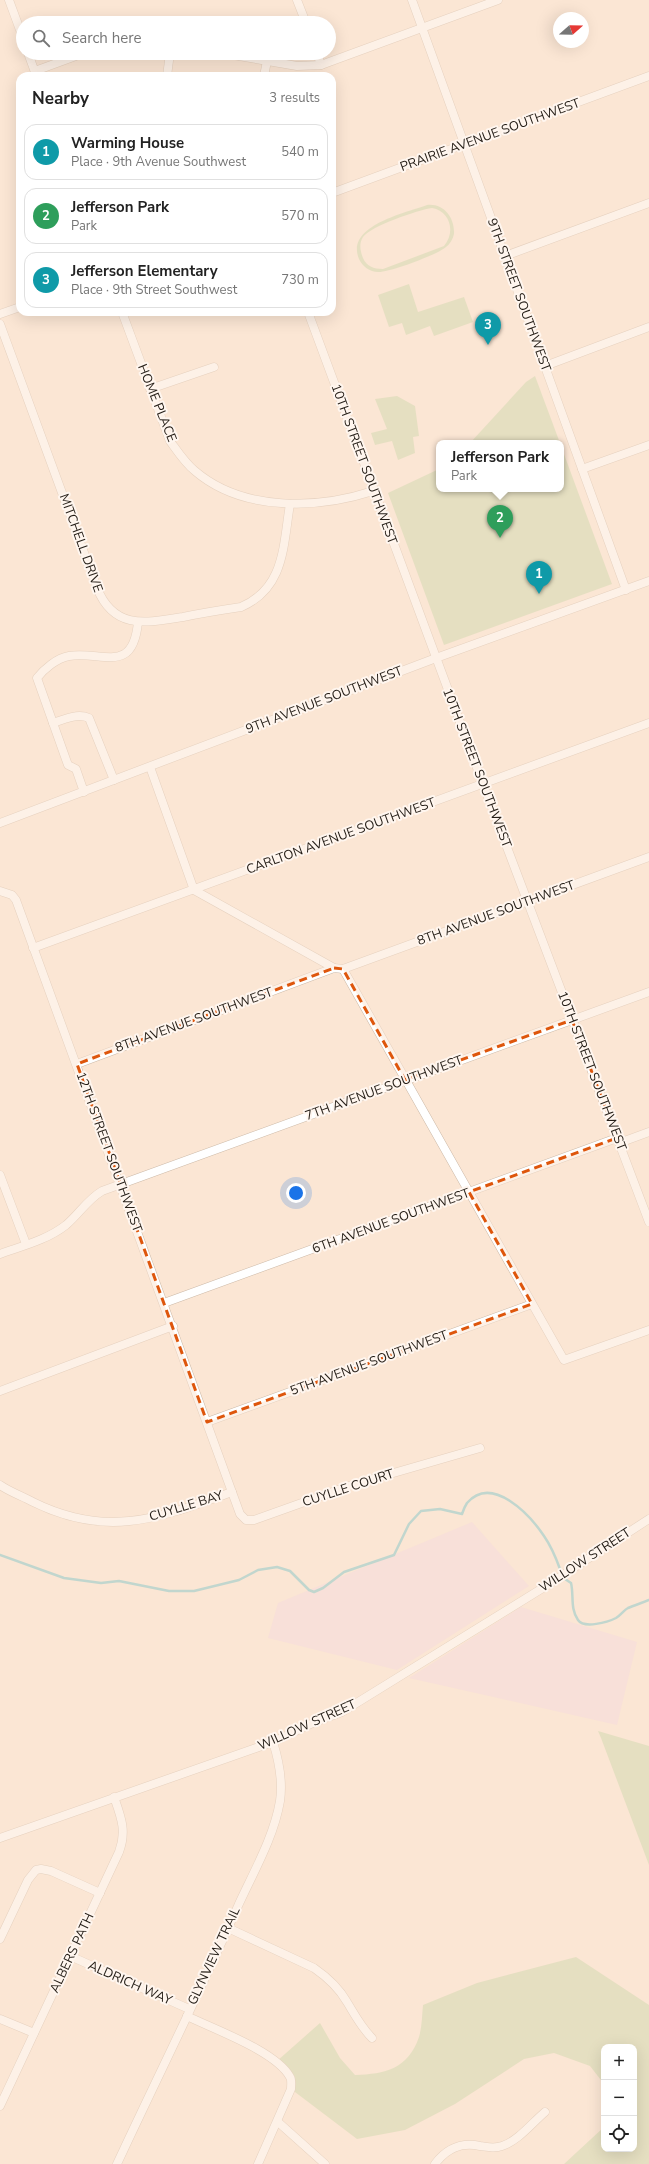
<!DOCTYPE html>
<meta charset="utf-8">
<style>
:root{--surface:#fff;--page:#f6f6f6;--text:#222;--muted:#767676;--line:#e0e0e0;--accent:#db2777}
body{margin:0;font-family:"Nunito Sans",sans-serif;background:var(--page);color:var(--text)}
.controls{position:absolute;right:12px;bottom:12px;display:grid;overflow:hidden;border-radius:8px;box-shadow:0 4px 16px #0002}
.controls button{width:36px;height:36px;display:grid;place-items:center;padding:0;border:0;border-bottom:1px solid var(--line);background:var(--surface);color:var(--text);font:20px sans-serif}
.compass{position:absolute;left:553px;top:12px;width:36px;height:36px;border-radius:50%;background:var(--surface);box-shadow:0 4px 16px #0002;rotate:70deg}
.you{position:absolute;left:296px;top:1193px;width:14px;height:14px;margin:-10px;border:3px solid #fff;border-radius:50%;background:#1a73e8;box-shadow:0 0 0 6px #1a73e833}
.badge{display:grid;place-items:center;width:26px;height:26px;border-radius:50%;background:var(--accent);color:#fff;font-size:13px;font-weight:700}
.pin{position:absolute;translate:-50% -33px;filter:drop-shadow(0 1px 2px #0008)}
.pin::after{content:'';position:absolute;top:21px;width:14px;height:12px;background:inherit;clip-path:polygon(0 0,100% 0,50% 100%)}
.popup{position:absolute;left:436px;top:440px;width:128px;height:52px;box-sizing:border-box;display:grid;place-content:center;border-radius:8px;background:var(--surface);filter:drop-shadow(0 1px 3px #0005);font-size:13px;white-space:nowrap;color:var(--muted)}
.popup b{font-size:15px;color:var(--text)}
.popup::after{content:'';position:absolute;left:50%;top:100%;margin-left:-8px;border:8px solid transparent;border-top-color:var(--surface)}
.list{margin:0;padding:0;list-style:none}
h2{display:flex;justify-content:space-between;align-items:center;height:52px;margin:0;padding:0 16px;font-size:17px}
h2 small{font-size:13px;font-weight:400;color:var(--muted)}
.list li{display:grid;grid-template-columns:26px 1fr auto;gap:12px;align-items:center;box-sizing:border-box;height:56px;margin:0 8px 8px;padding:0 8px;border:1px solid var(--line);border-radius:12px}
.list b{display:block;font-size:15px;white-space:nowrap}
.list p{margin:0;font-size:13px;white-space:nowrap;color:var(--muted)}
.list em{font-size:13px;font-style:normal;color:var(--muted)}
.icon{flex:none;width:22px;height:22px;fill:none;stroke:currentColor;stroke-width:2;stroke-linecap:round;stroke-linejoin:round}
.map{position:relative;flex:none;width:649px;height:2164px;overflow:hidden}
.search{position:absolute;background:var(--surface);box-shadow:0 4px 16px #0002;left:16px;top:16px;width:320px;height:44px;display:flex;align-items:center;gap:10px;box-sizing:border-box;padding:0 14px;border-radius:22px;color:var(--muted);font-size:15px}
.panel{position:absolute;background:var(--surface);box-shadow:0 4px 16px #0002;left:16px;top:72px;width:320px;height:244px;border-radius:12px}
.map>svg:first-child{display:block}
</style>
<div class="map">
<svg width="649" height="2164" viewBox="0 0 649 2164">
<rect width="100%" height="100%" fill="#fbe6d4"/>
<g fill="#f3d9df">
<polygon points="472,1522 529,1586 397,1670 268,1638 278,1603"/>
<polygon points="521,1607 637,1642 617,1725 409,1678"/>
</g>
<g fill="#cbd7ac" fill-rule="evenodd">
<path d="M427 205C444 203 455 218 454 234 453 239 450 244 446 247 439 254 388 273 378 272 370 272 362 266 359 259 345 226 405 213 427 205ZM432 208C450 211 456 232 444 246L383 269C374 269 366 266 363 258 360 251 359 243 363 237 371 226 418 210 432 208Z"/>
<polygon points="409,284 418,312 464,297 473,322 434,336 430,326 406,335 402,323 389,327 378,295"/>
<polygon points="535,376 560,443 470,443 526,382"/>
<polygon points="397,396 415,406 419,436 413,437 415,453 398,460 392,441 375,445 371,433 387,429 375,399"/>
<polygon points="561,446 612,584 444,645 388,493 439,469 439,489 561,489"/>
<polygon points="598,1731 649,1746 649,1865 601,1738"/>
<path d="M576 1957 649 2005V2164H564L604 2127V2149H634V2047H604V2084L590 2066 554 2053 524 2059 455 2104 405 2130 357 2139 291 2089V2083L277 2061 320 2023 340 2058 355 2075C385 2074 408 2069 419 2037 422 2027 422 2015 423 2005L477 1983Z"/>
</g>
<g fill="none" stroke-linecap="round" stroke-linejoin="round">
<g stroke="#7ac4c7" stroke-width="2.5">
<path d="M0 1555 64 1578 101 1583 119 1581 169 1591H194L239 1580 258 1570 277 1567 290 1571 309 1590 314 1592 323 1588 344 1572 394 1555 409 1524 421 1511 440 1509 462 1514C463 1511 465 1506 467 1503 492 1474 530 1515 544 1536 551 1546 556 1558 560 1569"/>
<path d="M565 1579 571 1583C574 1595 570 1609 578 1620 584 1629 608 1622 616 1618 621 1615 624 1610 628 1608 635 1605 642 1603 649 1600"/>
</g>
<g stroke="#ccb9a7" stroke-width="9">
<g id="minor">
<polyline points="9,0 23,38"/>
<polyline points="297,0 306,23"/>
<polyline points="412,0 626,590"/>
<polyline points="28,53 36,75"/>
<polyline points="221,53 297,66 321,65 498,0"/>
<polyline points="317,53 321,65"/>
<polyline points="35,71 84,53"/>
<polyline points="167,76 170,53"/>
<polyline points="264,76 267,61"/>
<polyline points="332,193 649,76"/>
<polyline points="505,256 649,203"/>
<path d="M122 312 170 441C178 452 185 463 195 471 243 512 318 509 373 491"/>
<polyline points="308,312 483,784 649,1222"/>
<polyline points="0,314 20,307"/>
<path d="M0 324 97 588C114 630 145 623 183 617 202 613 221 610 241 607 285 588 283 546 290 504"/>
<polyline points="545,366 649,327"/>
<polyline points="150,389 214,367"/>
<polyline points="582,469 649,445"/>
<path d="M53 723C64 719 78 713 89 718L114 780"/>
<polyline points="150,767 194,890 334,968"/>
<path d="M84 792 76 769 68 765 37 678C44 669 57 658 69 656 103 651 133 675 138 622"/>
<polyline points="0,823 436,658 649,581"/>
<polyline points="0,891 12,895 16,900 240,1514 246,1520 254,1520 352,1485 480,1448"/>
<polyline points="33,948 649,723"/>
<polyline points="343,969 564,1360 649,1330"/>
<polyline points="77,1064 334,968 343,969 649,857"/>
<polyline points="619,1143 649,1132"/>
<polyline points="0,1175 26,1244"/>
<path d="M0 1254C22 1246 47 1240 66 1225 79 1214 87 1200 102 1191L649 992"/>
<polyline points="164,1303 617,1138"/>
<polyline points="0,1391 173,1326"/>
<polyline points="207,1422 532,1304"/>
<path d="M0 1485C10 1492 22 1496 33 1502 108 1539 159 1518 232 1492"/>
<polyline points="0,1838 273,1742 315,1722 342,1712 546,1586 649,1519"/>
<path d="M228 1928 314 1968C327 1977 339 1988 347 2002 355 2015 361 2027 372 2038"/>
<polyline points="0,1939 28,1880 36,1870 41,1869 51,1871 100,1893"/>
<polyline points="70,1956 189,2009"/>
<path d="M187 2016C213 2029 276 2051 290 2077 292 2080 291 2085 291 2089L258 2164"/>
<polyline points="0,2019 34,2033"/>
<path d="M0 2106 119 1852C127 1831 121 1817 114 1797"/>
<polyline points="278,2122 325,2164"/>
<path d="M117 2164C157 2078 200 1992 238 1906 253 1873 274 1837 280 1801 283 1781 279 1761 273 1742"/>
<path d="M435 2164C447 2148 461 2142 480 2146 488 2147 494 2149 502 2146 518 2141 532 2123 545 2112"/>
</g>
</g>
<use href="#minor" stroke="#fff" stroke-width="8"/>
</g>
<path d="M0 0H649V2164H0ZM334 968 343 969 405 1080 572 1020 617 1138 469 1192 532 1304 207 1422 77 1064Z" fill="#fbe6d4" fill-opacity=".55" fill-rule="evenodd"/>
<path fill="none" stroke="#de560c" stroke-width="3" stroke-dasharray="8 5" stroke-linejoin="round" d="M334 968 343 969 405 1080 572 1020 617 1138 469 1192 532 1304 207 1422 77 1064Z"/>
<g text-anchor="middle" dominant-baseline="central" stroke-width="4" stroke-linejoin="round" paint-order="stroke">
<g font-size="13" fill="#241d16" stroke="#fff6ef">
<text transform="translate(490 135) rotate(-20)">PRAIRIE AVENUE SOUTHWEST</text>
<text transform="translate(519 295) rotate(70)">9TH STREET SOUTHWEST</text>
<text transform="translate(157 403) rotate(68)">HOME PLACE</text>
<text transform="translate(364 464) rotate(70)">10TH STREET SOUTHWEST</text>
<text transform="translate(81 543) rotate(70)">MITCHELL DRIVE</text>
<text transform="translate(324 700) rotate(-21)">9TH AVENUE SOUTHWEST</text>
<text transform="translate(477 768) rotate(69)">10TH STREET SOUTHWEST</text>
<text transform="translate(341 836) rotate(-20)">CARLTON AVENUE SOUTHWEST</text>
<text transform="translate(496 913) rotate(-20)">8TH AVENUE SOUTHWEST</text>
<text transform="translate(194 1020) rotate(-20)">8TH AVENUE SOUTHWEST</text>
<text transform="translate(592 1071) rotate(69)">10TH STREET SOUTHWEST</text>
<text transform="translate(384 1088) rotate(-20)">7TH AVENUE SOUTHWEST</text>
<text transform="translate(109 1152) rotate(70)">12TH STREET SOUTHWEST</text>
<text transform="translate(391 1221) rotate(-20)">6TH AVENUE SOUTHWEST</text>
<text transform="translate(369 1363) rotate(-20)">5TH AVENUE SOUTHWEST</text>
<text transform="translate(348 1488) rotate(-18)">CUYLLE COURT</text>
<text transform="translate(186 1506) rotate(-17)">CUYLLE BAY</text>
<text transform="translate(585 1560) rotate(-33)">WILLOW STREET</text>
<text transform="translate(307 1725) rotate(-24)">WILLOW STREET</text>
<text transform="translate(72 1953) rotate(-65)">ALBERS PATH</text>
<text transform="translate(214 1956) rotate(-65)">GLYNVIEW TRAIL</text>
<text transform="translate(130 1983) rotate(24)">ALDRICH WAY</text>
</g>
</g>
</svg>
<div class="controls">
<button>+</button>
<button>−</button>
<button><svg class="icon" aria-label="locate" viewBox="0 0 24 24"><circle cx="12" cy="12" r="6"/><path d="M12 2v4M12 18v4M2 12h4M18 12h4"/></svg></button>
</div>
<svg class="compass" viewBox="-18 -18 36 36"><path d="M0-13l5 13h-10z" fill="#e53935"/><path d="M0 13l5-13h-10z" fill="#767676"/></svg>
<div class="you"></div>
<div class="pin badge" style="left:539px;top:594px;background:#0f9aa8">1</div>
<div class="pin badge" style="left:500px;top:538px;background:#2e9e5b">2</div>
<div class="popup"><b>Jefferson Park</b>Park</div>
<div class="pin badge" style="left:488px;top:345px;background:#0f9aa8">3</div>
<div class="search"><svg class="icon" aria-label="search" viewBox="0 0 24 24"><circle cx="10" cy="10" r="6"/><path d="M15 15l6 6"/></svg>Search here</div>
<section class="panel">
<h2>Nearby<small>3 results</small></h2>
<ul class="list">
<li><span class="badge" style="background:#0f9aa8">1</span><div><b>Warming House</b><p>Place · 9th Avenue Southwest</p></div><em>540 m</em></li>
<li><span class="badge" style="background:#2e9e5b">2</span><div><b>Jefferson Park</b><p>Park</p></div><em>570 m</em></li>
<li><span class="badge" style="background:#0f9aa8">3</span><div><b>Jefferson Elementary</b><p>Place · 9th Street Southwest</p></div><em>730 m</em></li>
</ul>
</section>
</div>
